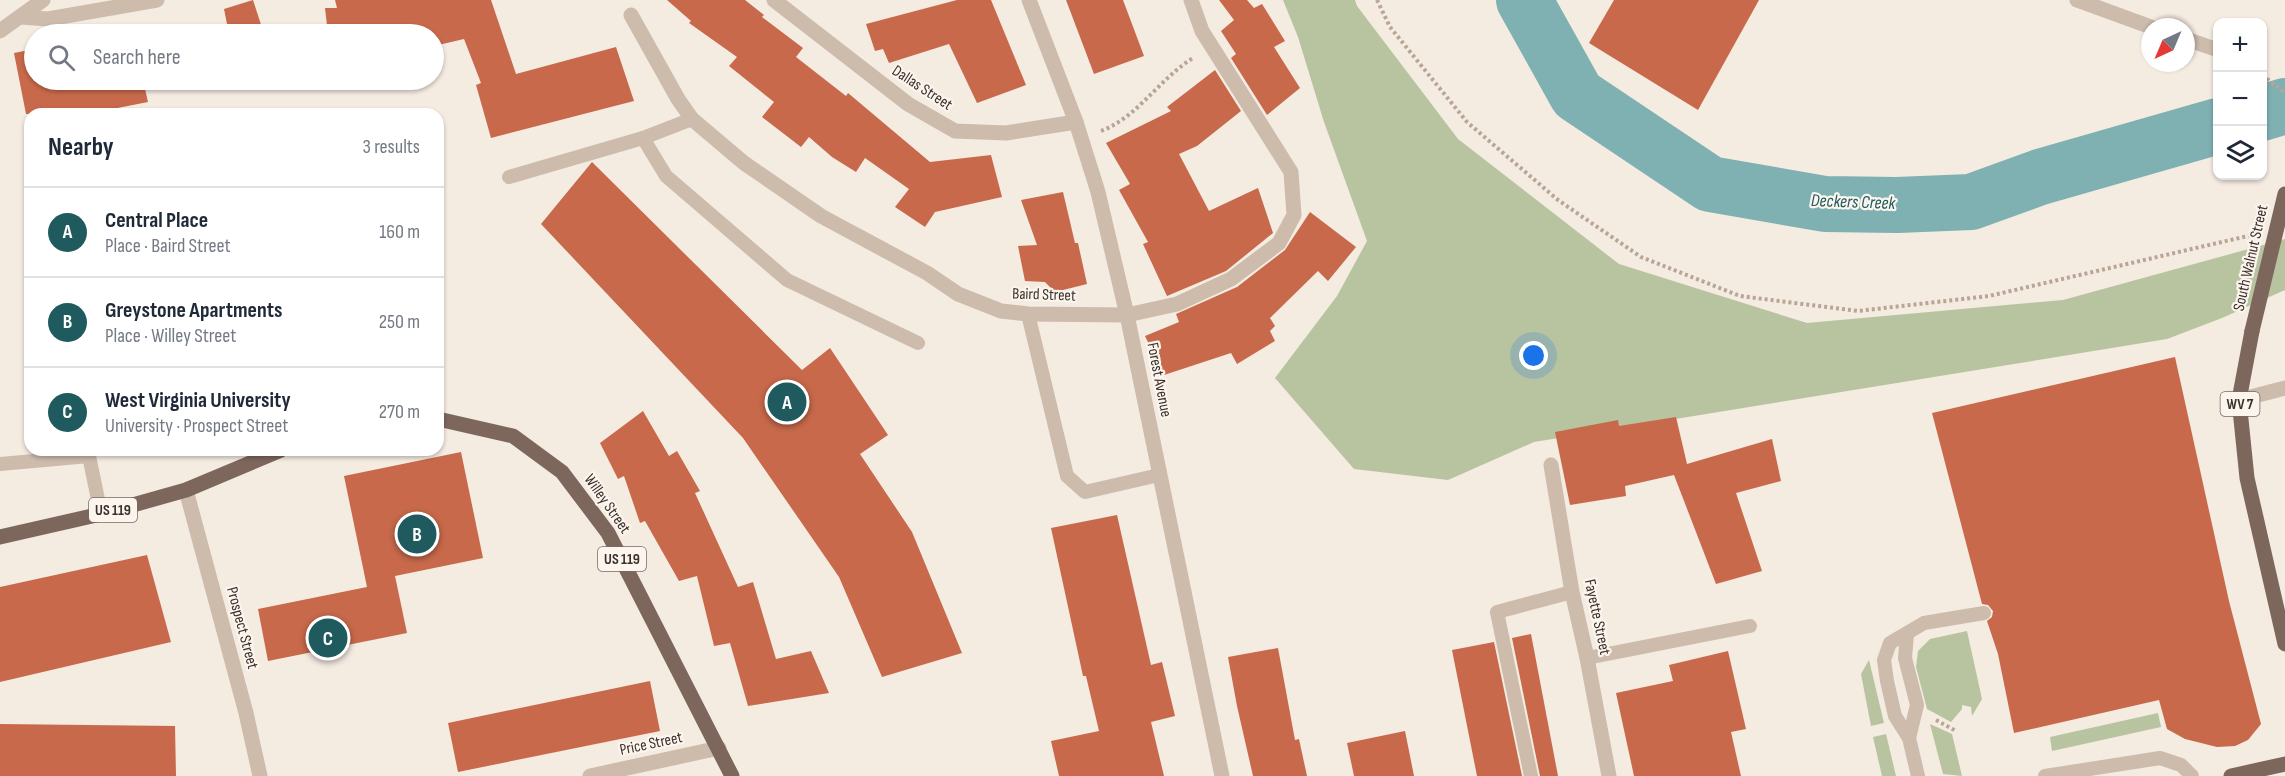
<!DOCTYPE html>
<meta charset="utf-8">
<style>
:root{--surface:#fff;--page:#f6f6f7;--text:#1f2937;--muted:#747a83;--line:#e0e1e3;--accent:#1f5a5e}
body{margin:0;font-family:"Sofia Sans Condensed",sans-serif;background:var(--page);color:var(--text)}
.controls{position:absolute;right:18px;top:18px;display:grid;overflow:hidden;border-radius:12px;box-shadow:0 2px 4px #0004}
.controls button{width:54px;height:54px;display:grid;place-items:center;padding:0;border:0;border-bottom:2px solid var(--line);background:var(--surface);color:var(--text);font:30px sans-serif}
.compass{position:absolute;left:2141px;top:18px;width:54px;height:54px;border-radius:50%;background:var(--surface);box-shadow:0 2px 4px #0004;rotate:224deg}
.you{position:absolute;left:1534px;top:356px;width:21px;height:21px;margin:-15px;border:4px solid #fff;border-radius:50%;background:#1a73e8;box-shadow:0 0 0 9px #1a73e833}
.badge{display:grid;place-items:center;width:39px;height:39px;border-radius:50%;background:var(--accent);color:#fff;font-size:20px;font-weight:700}
.pin{position:absolute;translate:-50% -50%;border:3px solid #fff;box-shadow:0 2px 6px #0006}
.list{margin:0;padding:0;list-style:none}
h2{display:flex;justify-content:space-between;align-items:center;height:78px;margin:0;padding:0 24px;font-size:26px}
h2 small{font-size:20px;font-weight:400;color:var(--muted)}
.list li{display:grid;grid-template-columns:39px 1fr auto;gap:18px;align-items:center;box-sizing:border-box;height:90px;padding:0 24px;border-top:2px solid var(--line)}
.list b{display:block;font-size:22px;white-space:nowrap}
.list p{margin:0;font-size:20px;white-space:nowrap;color:var(--muted)}
.list em{font-size:20px;font-style:normal;color:var(--muted)}
.icon{flex:none;width:33px;height:33px;fill:none;stroke:currentColor;stroke-width:2;stroke-linecap:round;stroke-linejoin:round}
.map{position:relative;flex:none;width:2285px;height:776px;overflow:hidden}
.search{position:absolute;background:var(--surface);box-shadow:0 2px 4px #0004;left:24px;top:24px;width:420px;height:66px;display:flex;align-items:center;gap:15px;box-sizing:border-box;padding:0 21px;border-radius:33px;color:var(--muted);font-size:22px}
.panel{position:absolute;background:var(--surface);box-shadow:0 2px 4px #0004;left:24px;top:108px;width:420px;height:348px;border-radius:18px}
.map>svg:first-child{display:block}
</style>
<div class="map">
<svg width="2285" height="776" viewBox="0 0 2285 776">
<rect width="100%" height="100%" fill="#f4ebe1"/>
<g fill="#b8c4a0">
<polygon points="1283,0 1355,0 1357,6 1458,139 1619,264 1807,323 2063,300 2285,239 2285,290 2222,318 2167,339 1534,442 1448,480 1354,469 1275,378 1337,296 1367,241 1324,122 1298,37"/>
<polygon points="1967,631 1982,699 1972,716 1971,707 1962,705 1962,709 1951,722 1927,709 1916,667 1918,651 1930,639"/>
<polygon points="1869,660 1884,723 1871,726 1861,674"/>
<polygon points="2158,713 2161,727 2052,751 2050,737"/>
<polygon points="1930,724 1952,734 1962,776 1943,774"/>
<polygon points="1886,734 1896,776 1882,776 1873,737"/>
</g>
<g fill="none" stroke-linecap="round" stroke-linejoin="round">
<g stroke="#7fb0b2" stroke-width="56">
<polyline points="1524,0 1577,95 1710,184 1825,204 1897,205 1971,202 2040,177 2218,126"/>
<polyline points="2262,113 2285,106"/>
</g>
</g>
<g fill="#c8694b">
<polygon points="253,0 264,34 229,34 224,9"/>
<polygon points="335,0 491,0 516,74 616,47 634,101 491,138 476,85 481,83 464,39 434,46 434,34 328,34 325,8 337,8"/>
<polygon points="667,0 745,0 764,15 762,17 803,48 796,57 846,96 848,93 930,162 991,155 1002,197 935,212 925,227 895,207 909,189 865,158 856,172 832,157 809,137 801,147 762,117 774,102 729,66 737,57 689,23 691,21"/>
<polygon points="957,0 991,0 1026,85 977,103 949,44 889,63 883,49 875,51 866,24"/>
<polygon points="1066,0 1123,0 1144,56 1094,74"/>
<polygon points="1219,0 1247,0 1254,8 1262,4 1285,41 1274,47 1300,88 1267,115 1231,58 1236,54 1221,31 1234,20"/>
<polygon points="1614,0 1759,0 1698,110 1589,43"/>
<polygon points="34,49 34,80 143,80 148,102 87,114 26,114 14,53"/>
<polygon points="1215,70 1241,111 1197,146 1179,154 1209,211 1258,188 1273,233 1226,271 1167,296 1143,244 1148,242 1119,190 1130,184 1106,143 1171,111 1167,107"/>
<polygon points="592,162 802,370 830,348 888,435 860,454 912,532 962,653 882,677 839,577 743,438 541,224"/>
<polygon points="1063,192 1075,243 1078,243 1087,284 1055,292 1045,282 1025,281 1018,246 1037,245 1021,200"/>
<polygon points="1310,212 1356,247 1328,281 1318,271 1270,318 1275,326 1270,331 1275,341 1237,364 1231,353 1164,375 1145,336 1179,322 1176,314 1237,287 1285,250"/>
<polygon points="2175,357 2229,601 2261,724 2248,740 2235,746 2217,747 2185,739 2167,729 2159,700 2014,733 1998,654 1987,621 1992,617 1993,611 1988,605 1982,604 1932,413"/>
<polygon points="643,411 669,456 677,451 700,491 695,493 738,587 753,582 776,659 811,651 829,693 748,706 730,643 714,646 697,576 679,581 645,521 640,523 624,476 618,479 600,443"/>
<polygon points="1676,417 1687,464 1772,439 1781,481 1736,493 1762,571 1716,584 1674,475 1625,486 1626,496 1570,505 1555,432 1618,420 1619,426"/>
<polygon points="461,452 483,558 395,576 407,633 268,661 258,609 367,587 344,476"/>
<polygon points="1117,515 1151,665 1162,662 1175,716 1151,722 1164,776 1059,776 1051,741 1099,731 1086,676 1083,676 1051,528"/>
<polygon points="147,555 171,642 0,682 0,587"/>
<polygon points="1531,634 1558,776 1540,776 1512,638"/>
<polygon points="1494,642 1522,776 1477,776 1452,650"/>
<polygon points="1278,648 1295,740 1299,739 1307,776 1253,776 1237,706 1228,657"/>
<polygon points="1728,651 1746,729 1731,732 1741,776 1634,776 1616,693 1673,681 1669,665"/>
<polygon points="650,681 660,731 458,772 448,723"/>
<polygon points="0,724 175,726 176,776 0,776"/>
<polygon points="1405,731 1414,776 1354,776 1347,743"/>
</g>
<g fill="none" stroke-linecap="round" stroke-linejoin="round">
<g stroke="#b9a596" stroke-width="4" stroke-dasharray="3 3" stroke-linecap="butt">
<polyline points="1377,0 1390,27 1467,122 1558,200 1641,257 1740,296 1858,311 1989,296 2252,235"/>
<polyline points="2262,75 2285,93"/>
<path d="M1101 131C1138 117 1159 79 1193 58"/>
<polyline points="1936,720 1956,731"/>
</g>
<g stroke="#cdbbac" stroke-width="14">
<polyline points="643,138 666,176 787,280 918,343"/>
<polyline points="509,177 643,138 692,119"/>
<polyline points="1028,314 1067,476 1085,492 1159,475"/>
<polyline points="0,464 89,456 101,514"/>
<polyline points="1907,634 1905,658 1917,705 1909,738"/>
<polyline points="1587,658 1750,626"/>
<polyline points="1531,776 1497,612 1572,592"/>
<polyline points="1918,776 1909,738 1895,716 1887,681 1884,660 1890,643 1924,623 1984,613"/>
<polyline points="2045,776 2160,758 2181,765 2192,776"/>
</g>
<g stroke="#cdbbac" stroke-width="15">
<polyline points="774,0 908,104 955,131 1006,133 1076,122"/>
<polyline points="1029,0 1076,122 1098,192 1127,315 1222,776"/>
<polyline points="2077,0 2151,27"/>
<polyline points="631,15 678,99 692,119 744,163 821,216 927,273 958,294 1001,311 1028,314 1127,315 1177,304 1231,279 1279,243 1294,215 1291,172 1202,31 1191,0"/>
<polyline points="21,17 48,19 157,0"/>
<polyline points="2186,39 2218,50"/>
<polyline points="2239,400 2285,388"/>
<polyline points="1551,465 1572,592 1587,658 1609,776"/>
<polyline points="186,490 246,713 260,776"/>
<polyline points="590,776 719,748"/>
</g>
<polyline stroke="#cdbbac" stroke-width="15" points="0,31 43,0"/>
<g stroke="#7d675c" stroke-width="15">
<polyline points="2252,331 2239,400 2247,478 2285,644"/>
<polyline points="438,419 513,436 562,472 608,533 732,776"/>
<polyline points="0,537 101,514 186,490 281,450"/>
<polyline points="2231,776 2285,764"/>
</g>
<polyline stroke="#7d675c" stroke-width="15" points="2252,331 2285,194"/>
</g>
<g text-anchor="middle" dominant-baseline="central" stroke-width="4.5" stroke-linejoin="round" paint-order="stroke">
<g fill="#fbf5ee" stroke="#756b66" stroke-width="1.5">
<rect x="2220.5" y="392" width="39" height="24" rx="4.5"/>
<rect x="89" y="498" width="48" height="24" rx="4.5"/>
<rect x="598" y="547" width="48" height="24" rx="4.5"/>
</g>
<g font-size="15" font-weight="bold" fill="#3b302b">
<text x="2240" y="404">WV 7</text>
<text x="113" y="510">US 119</text>
<text x="622" y="559">US 119</text>
</g>
<g font-size="16" fill="#3b302b" stroke="#fbf5ee">
<text transform="translate(922 88) rotate(33)">Dallas Street</text>
<text transform="translate(2251 258) rotate(-77)">South Walnut Street</text>
<text transform="translate(1044 295) rotate(2)">Baird Street</text>
<text transform="translate(1159 380) rotate(79)">Forest Avenue</text>
<text transform="translate(607 504) rotate(55)">Willey Street</text>
<text transform="translate(1597 617) rotate(78)">Fayette Street</text>
<text transform="translate(242 628) rotate(75)">Prospect Street</text>
<text transform="translate(651 744) rotate(-12)">Price Street</text>
</g>
<g font-size="18" font-style="italic" fill="#1f5a5e" stroke="#fbf5ee">
<text transform="translate(1853 202) rotate(2)">Deckers Creek</text>
</g>
</g>
</svg>
<div class="controls">
<button>+</button>
<button>−</button>
<button><svg class="icon" aria-label="layers" viewBox="0 0 24 24"><path d="M12 4l9 5-9 5-9-5zM3 14l9 5 9-5"/></svg></button>
</div>
<svg class="compass" viewBox="-18 -18 36 36"><path d="M0-13l5 13h-10z" fill="#e53935"/><path d="M0 13l5-13h-10z" fill="#747a83"/></svg>
<div class="you"></div>
<div class="pin badge" style="left:787px;top:402px">A</div>
<div class="pin badge" style="left:417px;top:534px">B</div>
<div class="pin badge" style="left:328px;top:638px">C</div>
<div class="search"><svg class="icon" aria-label="search" viewBox="0 0 24 24"><circle cx="10" cy="10" r="6"/><path d="M15 15l6 6"/></svg>Search here</div>
<section class="panel">
<h2>Nearby<small>3 results</small></h2>
<ul class="list">
<li><span class="badge">A</span><div><b>Central Place</b><p>Place · Baird Street</p></div><em>160 m</em></li>
<li><span class="badge">B</span><div><b>Greystone Apartments</b><p>Place · Willey Street</p></div><em>250 m</em></li>
<li><span class="badge">C</span><div><b>West Virginia University</b><p>University · Prospect Street</p></div><em>270 m</em></li>
</ul>
</section>
</div>
